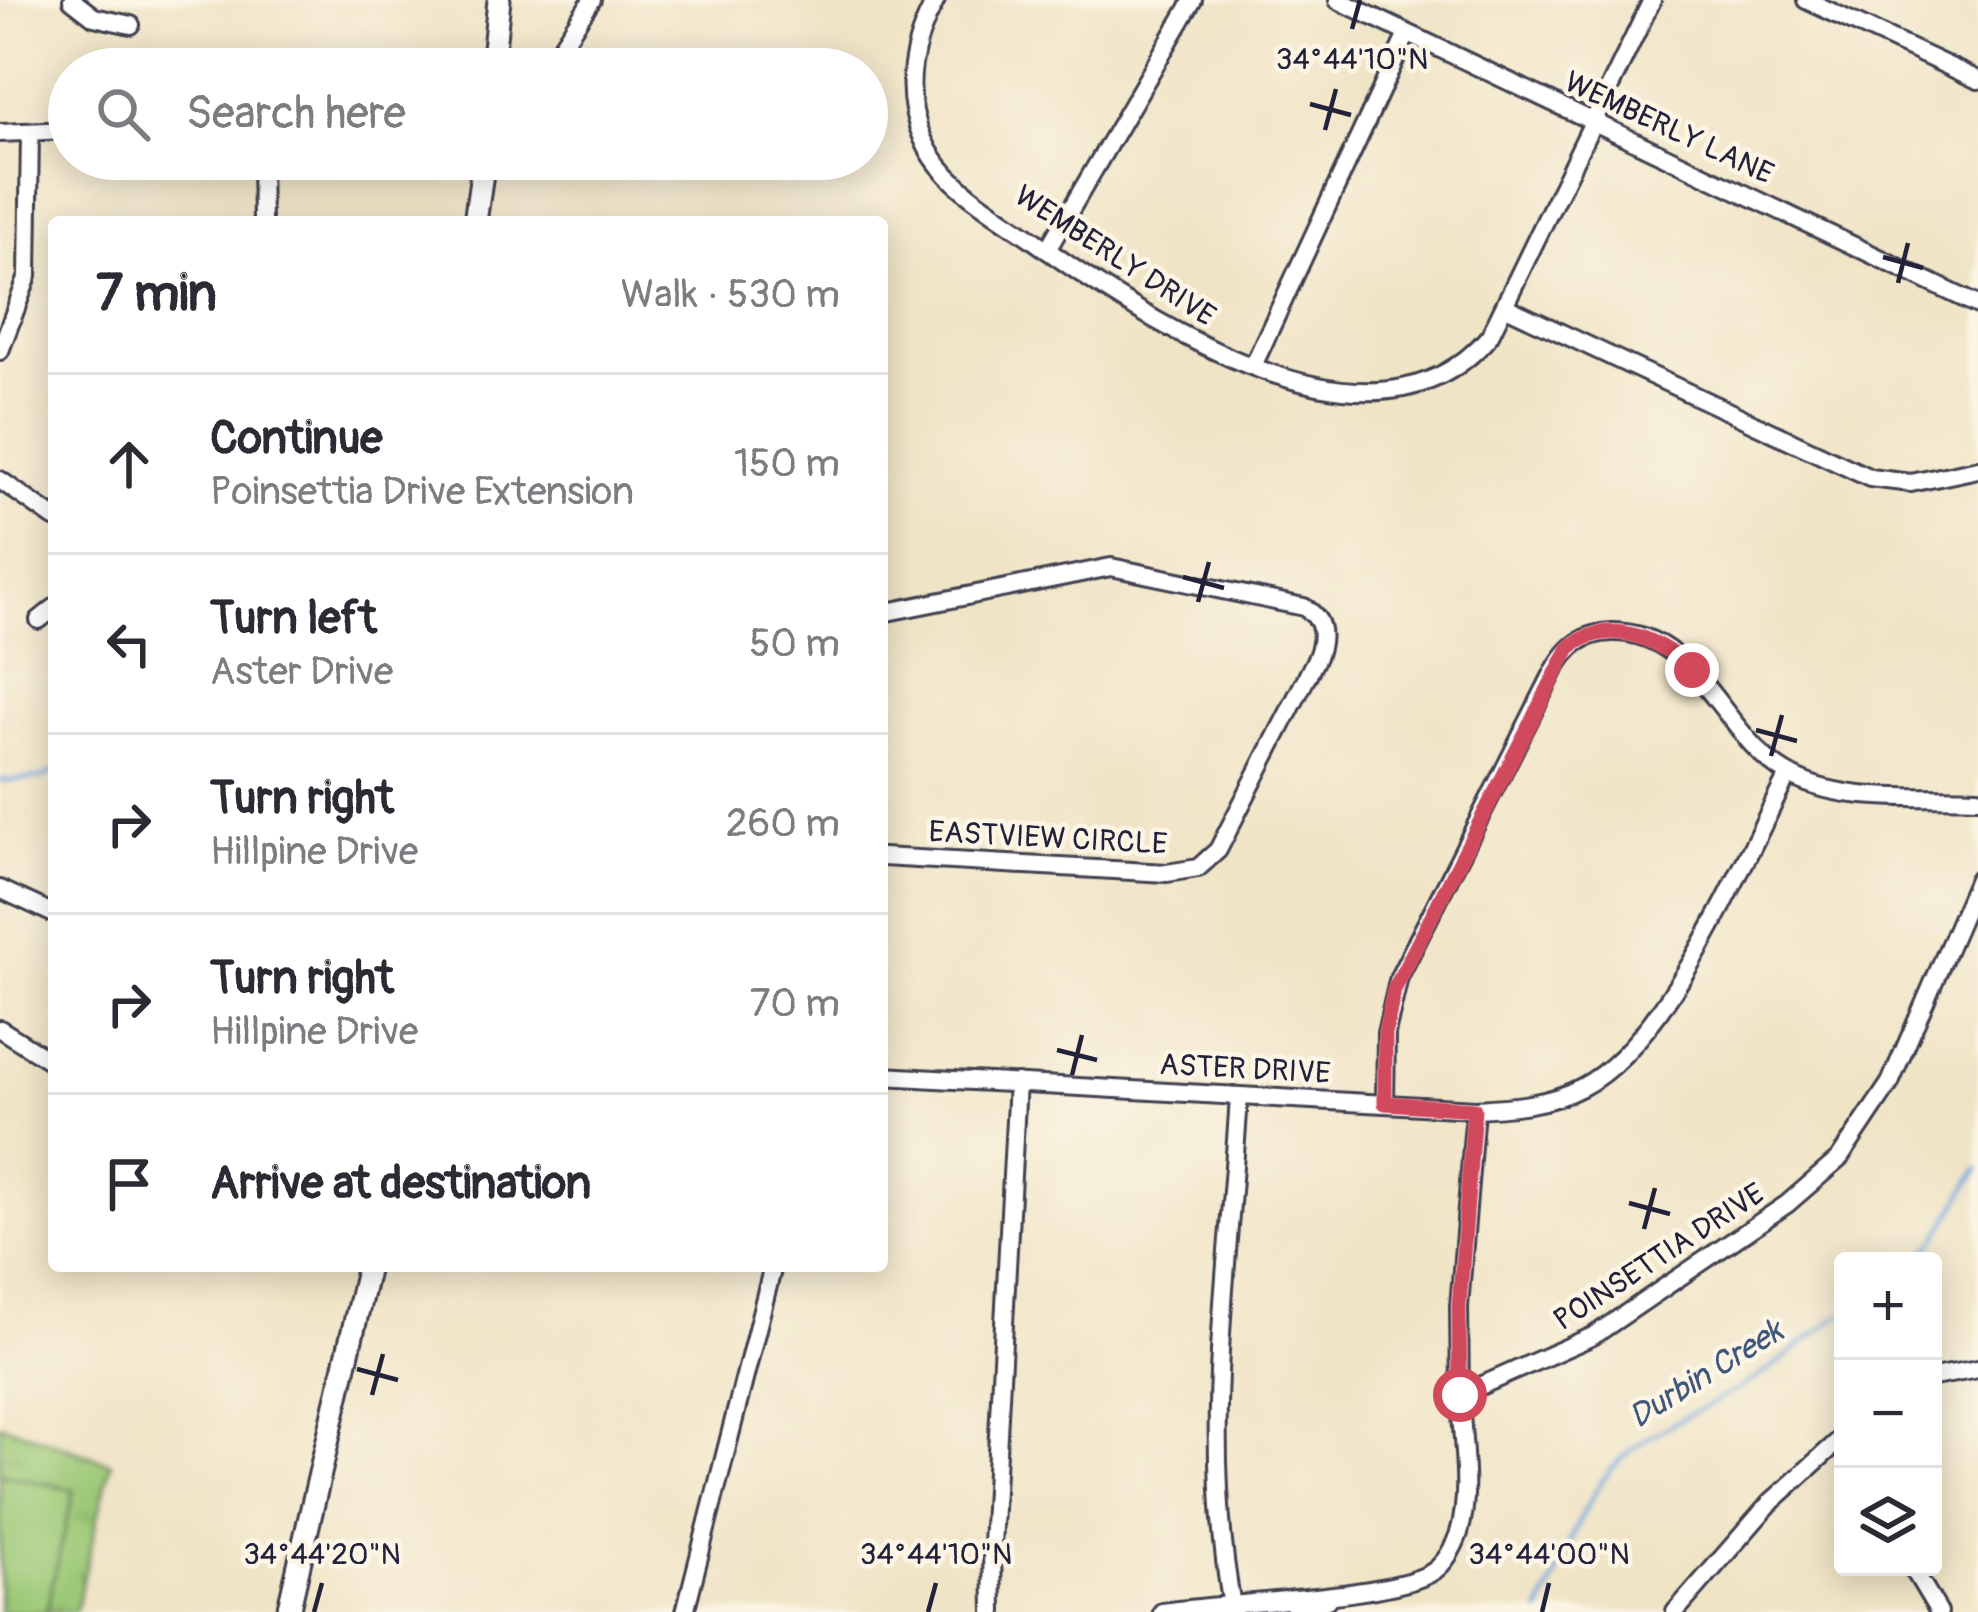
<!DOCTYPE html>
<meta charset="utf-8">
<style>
:root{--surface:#fff;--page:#f7f7f7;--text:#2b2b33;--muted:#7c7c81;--line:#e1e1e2}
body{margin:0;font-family:Pangolin,sans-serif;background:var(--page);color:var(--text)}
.controls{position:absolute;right:36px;bottom:36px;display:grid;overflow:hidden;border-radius:12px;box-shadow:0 6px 30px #0003}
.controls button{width:108px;height:108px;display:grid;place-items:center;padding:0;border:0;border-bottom:3px solid var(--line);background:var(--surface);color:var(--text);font:60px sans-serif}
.stop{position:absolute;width:36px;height:36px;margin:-27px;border:9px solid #d1495b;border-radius:50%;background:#fff}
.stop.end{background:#d1495b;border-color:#fff;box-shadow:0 3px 12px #0008}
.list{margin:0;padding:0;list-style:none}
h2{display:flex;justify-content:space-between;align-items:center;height:156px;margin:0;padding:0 48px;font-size:51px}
h2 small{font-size:39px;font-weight:400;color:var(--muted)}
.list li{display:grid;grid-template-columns:78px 1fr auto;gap:36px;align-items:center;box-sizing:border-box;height:180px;padding:0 48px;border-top:3px solid var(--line)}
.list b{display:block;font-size:45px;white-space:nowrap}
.list p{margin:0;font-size:39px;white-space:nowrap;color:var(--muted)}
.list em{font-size:39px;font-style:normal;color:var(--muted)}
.icon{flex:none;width:66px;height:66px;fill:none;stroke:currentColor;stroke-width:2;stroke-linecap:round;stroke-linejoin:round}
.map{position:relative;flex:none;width:1978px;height:1612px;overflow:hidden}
.search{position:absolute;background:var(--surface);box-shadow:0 6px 30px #0003;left:48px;top:48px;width:840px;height:132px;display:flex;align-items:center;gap:30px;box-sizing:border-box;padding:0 42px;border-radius:66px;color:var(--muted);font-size:45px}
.panel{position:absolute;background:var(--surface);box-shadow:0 6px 30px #0003;left:48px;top:216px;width:840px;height:1056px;border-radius:12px}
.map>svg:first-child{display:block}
</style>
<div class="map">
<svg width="1978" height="1612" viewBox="0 0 1978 1612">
<defs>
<pattern id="grass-tufts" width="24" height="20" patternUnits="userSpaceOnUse" patternTransform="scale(3)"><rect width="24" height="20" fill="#9cc977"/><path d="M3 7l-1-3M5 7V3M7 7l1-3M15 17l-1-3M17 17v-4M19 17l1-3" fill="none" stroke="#86ac68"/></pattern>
</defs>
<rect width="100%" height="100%" fill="#fcf5e5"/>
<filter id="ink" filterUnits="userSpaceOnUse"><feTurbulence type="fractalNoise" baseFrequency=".00833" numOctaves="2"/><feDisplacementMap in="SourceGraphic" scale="24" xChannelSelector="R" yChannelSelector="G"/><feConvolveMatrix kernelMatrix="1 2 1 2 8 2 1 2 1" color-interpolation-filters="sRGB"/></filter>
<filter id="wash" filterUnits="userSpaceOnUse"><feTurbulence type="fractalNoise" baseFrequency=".004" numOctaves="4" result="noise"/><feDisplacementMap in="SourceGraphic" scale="48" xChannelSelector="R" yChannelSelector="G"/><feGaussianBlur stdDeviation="2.7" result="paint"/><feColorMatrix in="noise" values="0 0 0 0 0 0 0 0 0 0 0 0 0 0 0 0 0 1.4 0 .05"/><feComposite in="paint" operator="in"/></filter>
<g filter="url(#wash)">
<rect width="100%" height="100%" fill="#f0e4c6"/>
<polygon fill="url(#grass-tufts)" stroke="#5f7659" stroke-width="3" points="0,1424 111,1463 75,1612 0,1612"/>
<polygon fill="#9cc977" stroke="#5f7659" stroke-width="3" points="0,1474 74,1490 46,1612 0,1612"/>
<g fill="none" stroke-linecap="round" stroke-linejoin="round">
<g stroke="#6ea6dd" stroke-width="4.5">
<polyline points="0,781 43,778 54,771"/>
<polyline points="1915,1261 1935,1242 1978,1169"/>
<path d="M1540 1612C1562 1567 1574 1521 1603 1480 1638 1430 1705 1411 1755 1379 1787 1359 1811 1334 1843 1314"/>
</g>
</g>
</g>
<g filter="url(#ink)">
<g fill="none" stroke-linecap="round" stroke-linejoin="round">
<g stroke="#413f50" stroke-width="22">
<g id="minor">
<polyline points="72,0 94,17 131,25"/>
<path d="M936 0C912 43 902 92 923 139 943 186 996 213 1036 242 1144 320 1377 474 1490 335L1652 0"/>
<polyline points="1338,0 1978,305"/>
<polyline points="1806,0 1978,80"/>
<polyline points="546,69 592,0"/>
<polyline points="0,133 69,130"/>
<polyline points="261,159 262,222"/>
<polyline points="1047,250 1193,0"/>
<polyline points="1506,307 1870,478 1911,483 1978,469"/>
<polyline points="0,351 28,276 30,132"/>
<polyline points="1253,366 1407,34"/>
<polyline points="0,480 54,518"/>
<path d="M882 613 1111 567 1304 607C1324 619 1325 636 1317 657L1218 850 1198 868 1167 873 882 857"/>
<polyline points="39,620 54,608"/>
<polyline points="0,889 54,914"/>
<polyline points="0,1029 54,1063"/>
<path d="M882 1076 1475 1109C1512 1107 1548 1105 1582 1087 1669 1042 1742 862 1788 775"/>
<path d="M1385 1103 1386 1033 1399 977 1554 671C1567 647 1583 633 1612 632 1697 631 1722 735 1786 773 1839 805 1919 795 1978 798"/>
<polyline points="1933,1377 1978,1369"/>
<polyline points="1460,1395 1459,1307 1475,1109"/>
<polyline points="1912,1567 1939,1612"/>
<path d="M1233 1611C1200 1439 1229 1268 1239 1096"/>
<polyline points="685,1612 773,1266"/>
<polyline points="993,1612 992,1545 1017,1083"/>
<path d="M1162 1612C1219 1603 1396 1598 1434 1571 1446 1562 1454 1547 1459 1533 1472 1491 1461 1438 1460 1395L1593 1336 1787 1204 1839 1159 1890 1083 1978 879"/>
<polyline points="1294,1612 1327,1600"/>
<polyline points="1675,1612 1770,1503 1843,1437"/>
</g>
</g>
<g stroke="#413f50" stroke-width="27">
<g id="major">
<polyline points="492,69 499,0"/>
<polyline points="475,222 484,159"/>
<polyline points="288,1612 368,1266"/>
</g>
</g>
<use href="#minor" stroke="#fff" stroke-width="16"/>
<use href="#major" stroke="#fff" stroke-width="21"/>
</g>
</g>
<g fill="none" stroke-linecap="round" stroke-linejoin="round" filter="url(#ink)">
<path stroke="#d1495b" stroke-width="15" d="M1460 1395 1459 1307 1474 1109 1385 1103V1033L1394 990 1569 648C1610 615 1658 639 1692 670"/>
</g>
<path fill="none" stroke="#22223b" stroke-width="4.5" d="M1352 29 1360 0M1310 104 1351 115M1325 130 1336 89M1883 257 1923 268M1898 283 1908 243M1183 577 1224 588M1198 602 1209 562M1756 730 1797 741M1771 756 1782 715M1057 1050 1097 1060M1072 1075 1082 1035M1629 1203 1670 1214M1644 1229 1655 1188M357 1369 398 1380M372 1395 383 1354M314 1612 322 1583M928 1612 936 1583M1542 1612 1549 1583"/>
<g text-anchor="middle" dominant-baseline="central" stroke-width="9" stroke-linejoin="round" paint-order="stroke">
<g font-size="30" fill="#22223b" stroke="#fcf5e5">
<text transform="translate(1669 128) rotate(25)">WEMBERLY LANE</text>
<text transform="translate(1115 256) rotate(33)">WEMBERLY DRIVE</text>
<text transform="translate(1048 838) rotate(3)">EASTVIEW CIRCLE</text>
<text transform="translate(1245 1069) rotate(3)">ASTER DRIVE</text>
<text transform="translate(1659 1257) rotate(-33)">POINSETTIA DRIVE</text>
</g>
<g font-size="33" font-style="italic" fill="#40577c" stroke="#fcf5e5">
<text transform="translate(1706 1374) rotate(-32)">Durbin Creek</text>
</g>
</g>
<g font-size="30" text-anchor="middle" fill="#22223b" stroke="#fcf5e5" stroke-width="9" stroke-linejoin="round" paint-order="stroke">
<text x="1352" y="69">34°44'10"N</text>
<text x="322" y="1564">34°44'20"N</text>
<text x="936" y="1564">34°44'10"N</text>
<text x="1549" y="1564">34°44'00"N</text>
</g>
</svg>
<div class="controls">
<button>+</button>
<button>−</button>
<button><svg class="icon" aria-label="layers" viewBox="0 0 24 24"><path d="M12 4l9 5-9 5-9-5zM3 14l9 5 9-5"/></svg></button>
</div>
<div class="stop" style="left:1460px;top:1395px"></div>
<div class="stop end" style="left:1692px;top:670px"></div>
<div class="search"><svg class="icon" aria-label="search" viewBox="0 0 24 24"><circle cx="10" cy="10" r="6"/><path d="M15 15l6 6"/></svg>Search here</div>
<section class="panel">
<h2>7 min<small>Walk · 530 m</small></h2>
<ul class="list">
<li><svg class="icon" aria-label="ahead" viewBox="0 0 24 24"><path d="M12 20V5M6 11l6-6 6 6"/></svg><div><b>Continue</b><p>Poinsettia Drive Extension</p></div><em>150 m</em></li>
<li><svg class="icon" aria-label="left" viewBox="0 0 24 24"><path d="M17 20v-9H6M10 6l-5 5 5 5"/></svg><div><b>Turn left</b><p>Aster Drive</p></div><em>50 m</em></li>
<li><svg class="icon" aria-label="right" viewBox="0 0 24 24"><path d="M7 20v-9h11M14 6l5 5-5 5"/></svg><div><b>Turn right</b><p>Hillpine Drive</p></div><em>260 m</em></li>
<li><svg class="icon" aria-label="right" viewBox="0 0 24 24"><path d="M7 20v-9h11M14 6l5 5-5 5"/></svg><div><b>Turn right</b><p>Hillpine Drive</p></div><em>70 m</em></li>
<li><svg class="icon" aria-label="arrive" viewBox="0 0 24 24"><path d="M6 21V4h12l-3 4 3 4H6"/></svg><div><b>Arrive at destination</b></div></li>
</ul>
</section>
</div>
